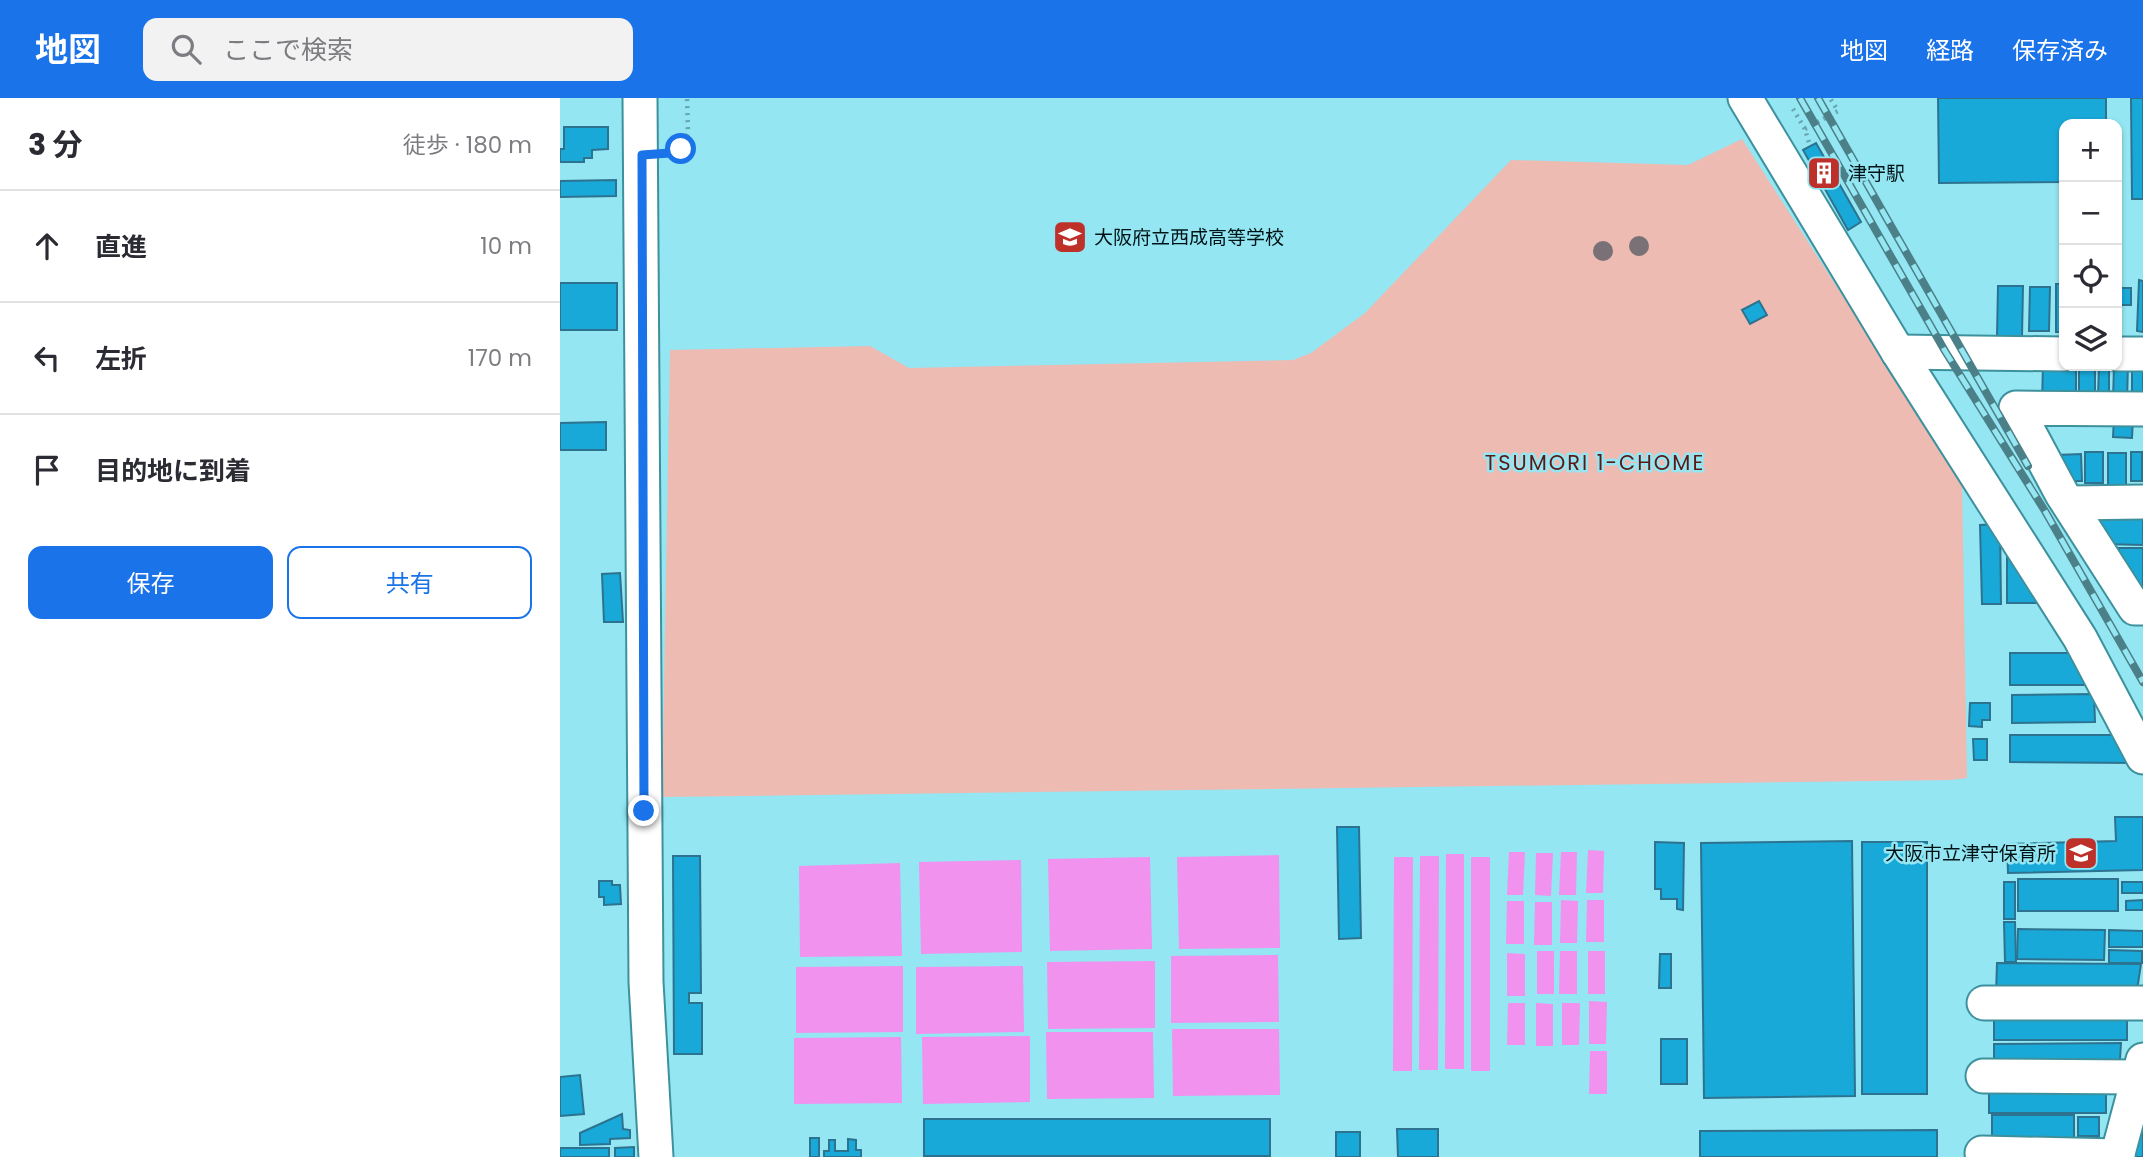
<!DOCTYPE html>
<html lang="ja">
<meta charset="utf-8">
<style>
:root{--surface:#fff;--page:#f2f2f3;--text:#2b2b33;--muted:#7c7c81;--line:#e1e1e2;--accent:#1a73e8}
body{margin:0;font-family:Poppins,"Noto Sans JP",sans-serif;background:var(--page);color:var(--text)}
.controls{position:absolute;right:21px;top:21px;display:grid;overflow:hidden;border-radius:14px;box-shadow:0 2px 5px #0004}
.controls button{width:63px;height:63px;display:grid;place-items:center;padding:0;border:0;border-bottom:2px solid var(--line);background:var(--surface);color:var(--text);font:35px sans-serif}
.stop{position:absolute;width:21px;height:21px;margin:-16px;border:5px solid #1a73e8;border-radius:50%;background:#fff}
.stop.end{background:#1a73e8;border-color:#fff;box-shadow:0 2px 7px #0008}
.list{margin:0;padding:0;list-style:none}
h2{display:flex;justify-content:space-between;align-items:center;height:91px;margin:0;padding:0 28px;font-size:30px}
h2 small{font-size:23px;font-weight:400;color:var(--muted)}
.list li{display:grid;grid-template-columns:46px 1fr auto;gap:21px;align-items:center;box-sizing:border-box;height:112px;padding:0 28px;border-top:2px solid var(--line)}
.list b{display:block;font-size:26px;white-space:nowrap}
.list em{font-size:23px;font-style:normal;color:var(--muted)}
.actions{display:flex;gap:14px;padding:21px 28px}
.actions a{flex:1;padding:16px 0;border:2px solid var(--accent);border-radius:14px;text-align:center;font-size:24px;color:var(--accent)}
.actions .main{background:var(--accent);color:#fff}
.icon{flex:none;width:38px;height:38px;fill:none;stroke:currentColor;stroke-width:2;stroke-linecap:round;stroke-linejoin:round}
.map{position:relative;flex:none;width:1583px;height:1059px;overflow:hidden}
header{display:flex;align-items:center;gap:42px;box-sizing:border-box;height:98px;padding:0 35px;background:var(--accent);color:#fff}
header strong{font-size:33px}
nav{display:flex;gap:38px;margin-inline-start:auto;font-size:24px}
.search{width:490px;height:63px;background:var(--page);display:flex;align-items:center;gap:18px;box-sizing:border-box;padding:0 24px;border-radius:14px;color:var(--muted);font-size:26px}
main{display:flex}
aside{flex:1;background:var(--surface)}
.map>svg:first-child{display:block}
</style>
<header>
<strong>地図</strong>
<div class="search"><svg class="icon" aria-label="search" viewBox="0 0 24 24"><circle cx="10" cy="10" r="6"/><path d="M15 15l6 6"/></svg>ここで検索</div>
<nav><a>地図</a><a>経路</a><a>保存済み</a></nav>
</header>
<main>
<aside>
<h2>3 分<small>徒歩 · 180 m</small></h2>
<ul class="list">
<li><svg class="icon" aria-label="ahead" viewBox="0 0 24 24"><path d="M12 20V5M6 11l6-6 6 6"/></svg><div><b>直進</b></div><em>10 m</em></li>
<li><svg class="icon" aria-label="left" viewBox="0 0 24 24"><path d="M17 20v-9H6M10 6l-5 5 5 5"/></svg><div><b>左折</b></div><em>170 m</em></li>
<li><svg class="icon" aria-label="arrive" viewBox="0 0 24 24"><path d="M6 21V4h12l-3 4 3 4H6"/></svg><div><b>目的地に到着</b></div></li>
</ul>
<div class="actions"><a class="main">保存</a><a>共有</a></div>
</aside>
<div class="map">
<svg width="1583" height="1059" viewBox="0 0 1583 1059">
<rect width="100%" height="100%" fill="#94e6f2"/>
<polygon fill="#eebbb3" points="1182,41 1402,384 1407,680 1391,682 102,699 110,252 310,248 349,270 733,262 751,255 805,215 951,62 1128,67"/>
<g fill="#f192ef">
<polygon points="1028,752 1044,753 1043,795 1026,795"/>
<polygon points="949,754 965,754 963,797 947,797"/>
<polygon points="1001,754 1017,754 1016,797 999,797"/>
<polygon points="976,755 993,755 991,798 975,797"/>
<polygon points="886,756 904,756 904,971 885,971"/>
<polygon points="719,757 720,850 619,851 617,759"/>
<polygon points="860,758 879,758 878,972 859,972"/>
<polygon points="590,759 592,851 490,853 488,761"/>
<polygon points="834,759 853,759 852,973 833,973"/>
<rect x="911" y="759" width="19" height="214"/>
<polygon points="461,762 462,854 361,856 359,764"/>
<polygon points="340,765 342,858 240,859 239,768"/>
<polygon points="1001,802 1018,803 1017,845 1000,845"/>
<polygon points="1027,802 1044,802 1044,844 1026,844"/>
<polygon points="947,803 964,803 964,846 946,846"/>
<polygon points="975,804 992,804 992,847 974,847"/>
<rect x="977" y="853" width="17" height="43"/>
<polygon points="1000,853 1017,853 1017,896 999,896"/>
<rect x="1028" y="853" width="17" height="43"/>
<polygon points="947,855 965,856 965,898 947,898"/>
<polygon points="718,857 719,924 611,925 611,858"/>
<polygon points="595,863 595,930 488,931 487,864"/>
<polygon points="343,868 343,934 236,935 236,869"/>
<polygon points="463,868 464,934 356,936 356,869"/>
<polygon points="1029,903 1047,904 1046,946 1029,946"/>
<polygon points="948,905 965,905 965,947 947,947"/>
<polygon points="976,905 993,906 993,948 976,948"/>
<polygon points="1002,905 1020,905 1019,947 1002,947"/>
<polygon points="612,931 719,931 720,997 613,998"/>
<polygon points="593,934 594,1000 487,1001 486,934"/>
<polygon points="470,938 470,1004 363,1006 362,939"/>
<polygon points="341,939 342,1005 234,1006 234,940"/>
<polygon points="1030,953 1047,953 1047,996 1029,996"/>
</g>
<g fill="#19a9d9" stroke="#2d738f" stroke-width="2">
<polygon points="1378,0 1546,0 1546,26 1504,26 1504,84 1379,85"/>
<polygon points="1571,0 1583,0 1583,101 1572,101"/>
<polygon points="4,29 48,29 48,51 32,52 32,60 24,60 24,64 0,64 0,51 4,51"/>
<polygon points="1256,45 1301,124 1288,132 1243,52"/>
<polygon points="56,82 56,98 0,99 0,83"/>
<polygon points="1579,182 1583,183 1583,234 1577,233"/>
<rect x="0" y="185" width="57" height="47"/>
<rect x="1496" y="186" width="8" height="48"/>
<polygon points="1438,188 1463,188 1462,239 1437,239"/>
<polygon points="1470,189 1490,189 1489,233 1469,233"/>
<rect x="1557" y="190" width="14" height="17"/>
<polygon points="1199,203 1207,217 1190,226 1182,212"/>
<rect x="1572" y="262" width="11" height="40"/>
<polygon points="1483,264 1516,268 1516,307 1482,306"/>
<polygon points="1568,266 1567,302 1553,302 1554,268"/>
<polygon points="1519,268 1535,268 1535,301 1519,300"/>
<polygon points="1539,268 1549,268 1549,298 1538,298"/>
<polygon points="1554,318 1573,319 1572,340 1553,339"/>
<polygon points="46,324 46,352 0,352 0,325"/>
<rect x="1525" y="354" width="18" height="31"/>
<rect x="1571" y="354" width="11" height="29"/>
<rect x="1548" y="355" width="18" height="33"/>
<polygon points="1521,356 1522,383 1510,383 1497,357"/>
<polygon points="1583,410 1583,447 1543,446 1530,411"/>
<polygon points="1440,426 1441,506 1422,506 1420,427"/>
<polygon points="1559,450 1583,450 1583,488 1565,487 1559,481"/>
<polygon points="1447,453 1486,505 1447,505"/>
<polygon points="60,475 63,524 44,524 42,476"/>
<polygon points="1450,555 1515,555 1532,587 1450,587"/>
<polygon points="1534,596 1535,624 1452,625 1452,597"/>
<polygon points="1410,605 1430,605 1430,622 1422,622 1422,629 1409,628"/>
<polygon points="1450,637 1557,637 1574,665 1450,664"/>
<polygon points="1413,641 1427,641 1427,662 1414,662"/>
<polygon points="1555,719 1583,719 1583,772 1448,775 1447,746 1556,743"/>
<polygon points="777,729 799,729 801,840 779,841"/>
<polygon points="1292,743 1295,998 1144,1000 1141,745"/>
<polygon points="1095,744 1124,745 1123,812 1117,811 1117,801 1101,801 1101,791 1095,791"/>
<rect x="1302" y="744" width="65" height="252"/>
<polygon points="113,758 140,758 141,895 129,895 129,905 142,905 142,956 114,956"/>
<rect x="1458" y="781" width="100" height="32"/>
<polygon points="39,783 52,783 52,787 60,787 61,806 44,807 44,799 39,799"/>
<rect x="1444" y="784" width="11" height="37"/>
<rect x="1562" y="784" width="21" height="11"/>
<polygon points="1583,802 1583,812 1566,812 1566,803"/>
<polygon points="1444,824 1455,824 1456,864 1445,864"/>
<polygon points="1458,831 1545,832 1544,862 1457,861"/>
<polygon points="1549,832 1583,833 1583,849 1549,849"/>
<polygon points="1549,852 1582,853 1582,865 1549,865"/>
<polygon points="1100,856 1111,856 1111,890 1099,890"/>
<polygon points="1437,865 1581,866 1578,886 1569,897 1436,896"/>
<rect x="1434" y="915" width="133" height="27"/>
<rect x="1101" y="941" width="26" height="45"/>
<polygon points="1561,945 1560,961 1547,969 1434,969 1434,946"/>
<polygon points="20,977 24,1016 0,1018 0,979"/>
<rect x="1429" y="988" width="117" height="27"/>
<polygon points="1583,1008 1583,1059 1570,1059"/>
<polygon points="62,1016 63,1031 70,1032 70,1040 50,1041 50,1046 20,1047 20,1035"/>
<polygon points="1432,1017 1514,1017 1514,1048 1432,1047"/>
<rect x="1518" y="1019" width="21" height="19"/>
<rect x="364" y="1021" width="346" height="37"/>
<polygon points="837,1031 878,1031 878,1059 838,1059"/>
<polygon points="1377,1032 1377,1059 1140,1059 1140,1033"/>
<rect x="776" y="1034" width="24" height="25"/>
<rect x="250" y="1040" width="9" height="19"/>
<polygon points="288,1041 296,1042 296,1052 301,1052 301,1059 264,1059 264,1053 269,1053 269,1042 275,1042 275,1053 288,1053"/>
<polygon points="74,1049 74,1059 55,1059 55,1050"/>
<rect x="0" y="1050" width="49" height="9"/>
</g>
<g fill="none" stroke-linecap="round" stroke-linejoin="round">
<g stroke="#3d919d" stroke-width="37">
<g id="minor">
<polyline points="80,0 86,884 96,1059"/>
<polyline points="1185,0 1338,254 1520,540 1583,659"/>
<polyline points="1338,254 1504,256"/>
<polyline points="1557,256 1583,256"/>
<polyline points="1583,311 1456,310 1502,396 1575,510 1583,510"/>
<polyline points="1509,405 1583,404"/>
<polyline points="1424,905 1583,905"/>
<polyline points="1423,978 1579,979"/>
<polyline points="1422,1055 1558,1058"/>
<polyline points="1557,1059 1583,962"/>
</g>
</g>
<g stroke="#66a4ae" stroke-width="4.5" stroke-dasharray="2 5" stroke-linecap="butt">
<polyline points="1233,11 1245,31 1249,45"/>
<polyline points="1245,31 1278,13 1270,0"/>
<polyline points="108,55 121,51 128,35 127,0"/>
</g>
<use href="#minor" stroke="#fff" stroke-width="33"/>
<g stroke="#4c8088" stroke-width="8">
<g id="rail">
<polyline points="1240,0 1385,253 1485,413 1583,584"/>
<polyline points="1258,0 1468,368"/>
</g>
</g>
<use href="#rail" stroke="#94e6f2" stroke-width="5" stroke-dasharray="16" stroke-linecap="butt"/>
</g>
<g fill="#797175">
<circle cx="1079" cy="148" r="10"/>
<circle cx="1043" cy="153" r="10"/>
</g>
<g fill="none" stroke-linecap="round" stroke-linejoin="round">
<polyline stroke="#1a73e8" stroke-width="9" points="84,713 82,57 110,55 121,51"/>
</g>
<defs>
<g id="building-square" transform="scale(1.75)"><rect x="-9" y="-9" width="18" height="18" rx="4" fill="#be302a" stroke="#94e6f2"/><path d="M-4-6H4V6H1V3H-1V6H-4ZM-2.5-4.3h1.7v1.8h-1.7ZM.8-4.3h1.7v1.8H.8ZM-2.5-1h1.7V.8h-1.7ZM.8-1h1.7V.8H.8Z" fill="#fff"/></g>
<g id="school-square" transform="scale(1.75)"><rect x="-9" y="-9" width="18" height="18" rx="4" fill="#be302a" stroke="#94e6f2"/><path d="M0-5L7-2L0 1L-7-2ZM-4 1L0 2.5L4 1V4Q0 6-4 4Z" fill="#fff"/></g>
</defs>
<g fill-rule="evenodd">
<use href="#building-square" x="1264" y="75"/>
<use href="#school-square" x="510" y="139"/>
<use href="#school-square" x="1521" y="755"/>
</g>
<g text-anchor="middle" dominant-baseline="central" stroke-width="5" stroke-linejoin="round" paint-order="stroke">
<g font-size="19" fill="#001418" stroke="#94e6f2" text-anchor="start">
<text x="1288" y="75">津守駅</text>
<text x="534" y="139">大阪府立西成高等学校</text>
<text x="1496" y="755" text-anchor="end">大阪市立津守保育所</text>
</g>
<g font-size="21" letter-spacing="2" fill="#5c1814" stroke="#94e6f2">
<text x="1035" y="364">TSUMORI 1-CHOME</text>
</g>
</g>
</svg>
<div class="controls">
<button>+</button>
<button>−</button>
<button><svg class="icon" aria-label="locate" viewBox="0 0 24 24"><circle cx="12" cy="12" r="6"/><path d="M12 2v4M12 18v4M2 12h4M18 12h4"/></svg></button>
<button><svg class="icon" aria-label="layers" viewBox="0 0 24 24"><path d="M12 4l9 5-9 5-9-5zM3 14l9 5 9-5"/></svg></button>
</div>
<div class="stop" style="left:121px;top:51px"></div>
<div class="stop end" style="left:84px;top:713px"></div>
</div>
</main>
